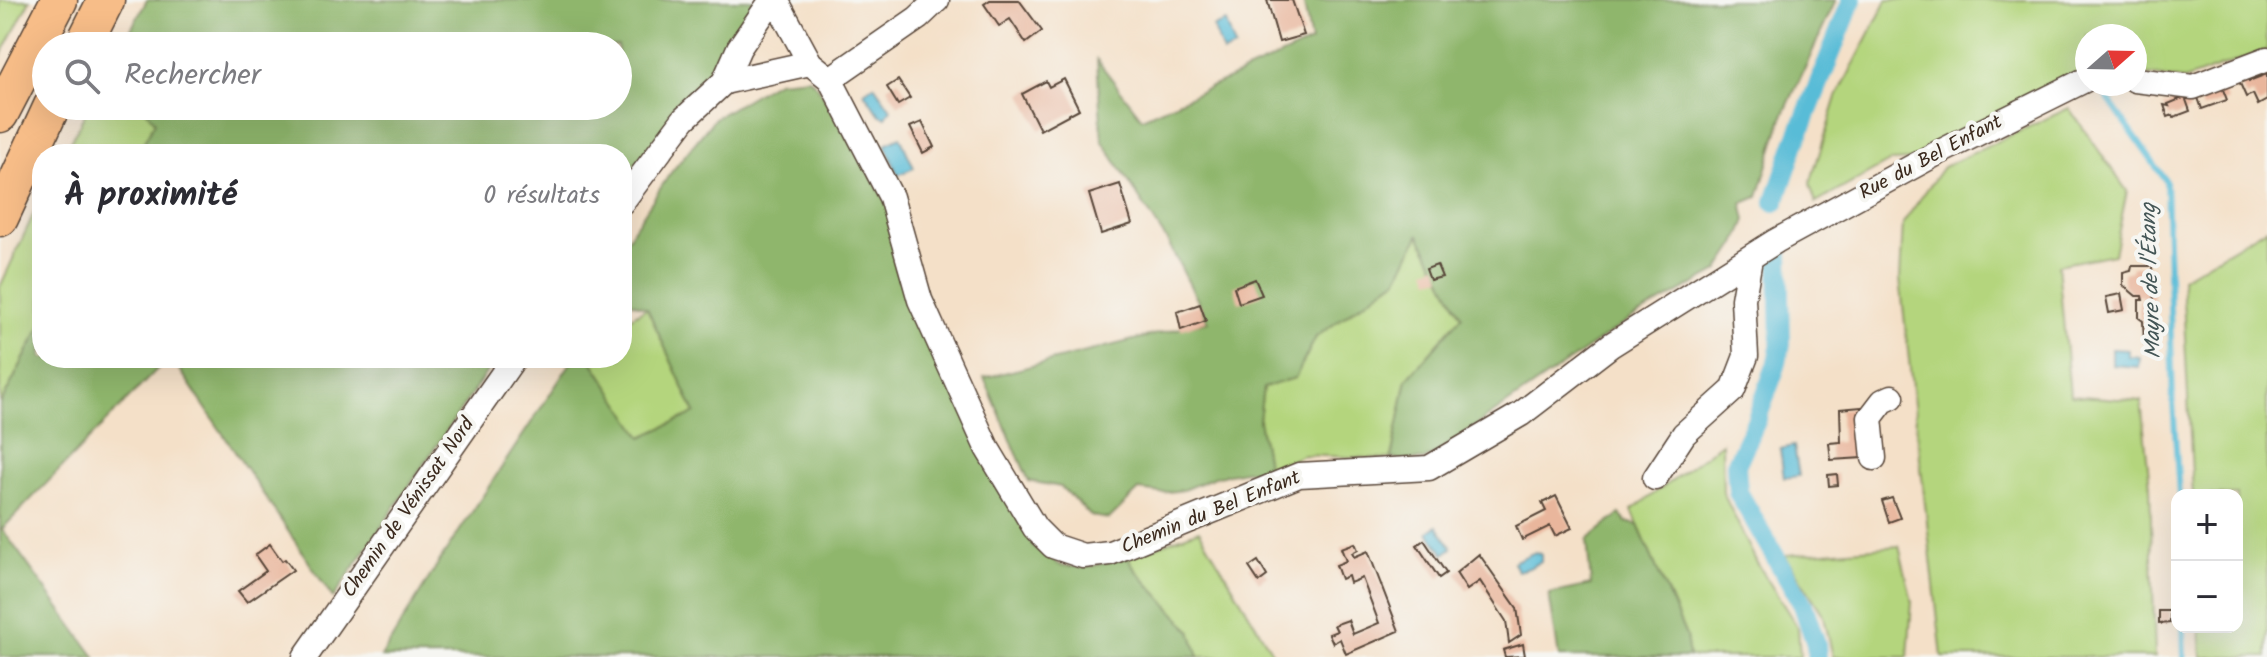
<!DOCTYPE html>
<html lang="fr">
<meta charset="utf-8">
<style>
:root{--surface:#fff;--page:#f2f2f3;--text:#2b2b33;--muted:#7c7c81;--line:#e1e1e2}
body{margin:0;font-family:Kalam,sans-serif;background:var(--page);color:var(--text)}
.controls{position:absolute;right:24px;bottom:24px;display:grid;overflow:hidden;border-radius:16px;box-shadow:0 8px 32px #0002}
.controls button{width:72px;height:72px;display:grid;place-items:center;padding:0;border:0;border-bottom:2px solid var(--line);background:var(--surface);color:var(--text);font:40px sans-serif}
.compass{position:absolute;left:2075px;top:24px;width:72px;height:72px;border-radius:50%;background:var(--surface);box-shadow:0 8px 32px #0002;rotate:70deg}
.list{margin:0;padding:0;list-style:none}
h2{display:flex;justify-content:space-between;align-items:center;height:104px;margin:0;padding:0 32px;font-size:34px}
h2 small{font-size:26px;font-weight:400;color:var(--muted)}
.icon{flex:none;width:44px;height:44px;fill:none;stroke:currentColor;stroke-width:2;stroke-linecap:round;stroke-linejoin:round}
.map{position:relative;flex:none;width:2267px;height:657px;overflow:hidden}
.search{position:absolute;background:var(--surface);box-shadow:0 8px 32px #0002;left:32px;top:32px;width:600px;height:88px;display:flex;align-items:center;gap:20px;box-sizing:border-box;padding:0 28px;border-radius:44px;color:var(--muted);font-size:30px}
.panel{position:absolute;background:var(--surface);box-shadow:0 8px 32px #0002;left:32px;top:144px;width:600px;height:224px;border-radius:32px}
.map>svg:first-child{display:block}
</style>
<div class="map">
<svg width="2267" height="657" viewBox="0 0 2267 657">
<rect width="100%" height="100%" fill="#f6f6f2"/>
<filter id="ink" filterUnits="userSpaceOnUse"><feTurbulence type="fractalNoise" baseFrequency=".0125" numOctaves="2"/><feDisplacementMap in="SourceGraphic" scale="16" xChannelSelector="R" yChannelSelector="G"/><feConvolveMatrix kernelMatrix="1 2 1 2 8 2 1 2 1" color-interpolation-filters="sRGB"/></filter>
<filter id="wash" filterUnits="userSpaceOnUse"><feTurbulence type="fractalNoise" baseFrequency=".006" numOctaves="4" result="noise"/><feDisplacementMap in="SourceGraphic" scale="32" xChannelSelector="R" yChannelSelector="G"/><feGaussianBlur stdDeviation="1.8" result="paint"/><feColorMatrix in="noise" values="0 0 0 0 0 0 0 0 0 0 0 0 0 0 0 0 0 1.4 0 .05"/><feComposite in="paint" operator="in"/></filter>
<g filter="url(#wash)">
<rect width="100%" height="100%" fill="#f4e0c8"/>
<g fill="#b4d57d" stroke="#78804e" stroke-width="2">
<polygon points="0,0 30,0 0,58"/>
<polygon points="1887,0 2267,0 2267,50 2184,80 2135,73 2135,36 2087,36 2087,70 1913,160 1891,161 1816,203 1810,184 1837,97"/>
<polygon points="89,106 143,106 156,122 137,154 64,154"/>
<polygon points="2069,108 2127,191 2114,254 2058,265 2070,395 2141,401 2150,486 2155,657 1942,657 1900,279 1903,223 1943,167"/>
<polygon points="42,196 42,324 0,405 0,287"/>
<polygon points="2267,228 2267,657 2202,657 2200,627 2237,627 2237,495 2193,495 2182,278"/>
<polygon points="1419,234 1462,316 1407,379 1391,459 1303,455 1268,470 1259,420 1263,387 1295,378 1316,337 1398,278"/>
<polygon points="647,308 695,413 642,438 590,358 622,358 622,322"/>
<polygon points="1722,443 1723,493 1757,563 1798,628 1800,657 1689,657 1686,636 1638,525 1632,510"/>
<polygon points="1199,530 1275,657 1199,657 1191,631 1134,568 1128,557"/>
<polygon points="1899,546 1912,601 1908,657 1833,657 1824,616 1785,555"/>
</g>
<g fill="#8fb66c" stroke="#657045" stroke-width="2">
<polygon points="147,0 761,0 725,60 622,180 622,154 137,154 155,122 143,106 618,106 618,46 122,46"/>
<polygon points="1303,0 1836,0 1782,118 1758,197 1742,203 1746,220 1736,244 1718,271 1632,318 1436,453 1424,460 1391,459 1407,379 1462,316 1419,235 1398,278 1316,337 1295,378 1263,388 1259,420 1268,470 1245,471 1217,476 1183,490 1161,493 1139,490 1109,519 1091,516 1061,487 1029,481 984,378 1208,321 1169,244 1102,140 1097,60 1142,118 1311,42"/>
<polygon points="809,78 818,87 893,213 1002,487 1033,546 1060,565 1084,568 1128,557 1134,568 1191,631 1199,657 381,657 439,562 574,358 590,358 642,437 695,413 647,308 622,299 622,247 669,175 715,118 777,81"/>
<polygon points="42,324 42,358 168,358 2,529 95,657 0,657 0,405"/>
<polygon points="172,358 496,358 333,598"/>
<polygon points="1620,514 1626,522 1638,525 1686,636 1689,657 1559,657 1549,594 1591,585 1587,540"/>
</g>
<g fill="#58bcd7" stroke="#4a737a" stroke-width="2">
<polygon points="1226,22 1235,48 1223,53 1213,27"/>
<polygon points="874,85 891,109 886,117 880,115 864,92"/>
<polygon points="900,137 914,168 898,175 885,144"/>
<polygon points="2112,349 2128,350 2128,356 2140,357 2139,367 2112,365"/>
<polygon points="1794,446 1799,476 1784,478 1780,449"/>
<polygon points="1437,526 1452,548 1444,554 1428,532"/>
<polygon points="1535,552 1541,554 1541,561 1529,568 1517,571 1513,562"/>
</g>
<g fill="none" stroke-linecap="round" stroke-linejoin="round">
<g stroke="#58bcd7" stroke-width="6">
<polyline points="2099,86 2166,181 2173,401 2179,495"/>
<polyline points="2183,627 2184,657"/>
</g>
<g stroke="#58bcd7" stroke-width="20">
<polyline points="1775,202 1794,146 1852,0"/>
<polyline points="1779,253 1781,344 1776,366 1756,421 1736,465 1738,492 1803,605 1816,644 1817,657"/>
</g>
</g>
<g id="blocks">
<g fill="#e9b69c">
<polygon points="990,0 1019,0 1042,31 1026,43 1010,19 999,26 984,4"/>
<polygon points="1267,0 1292,0 1304,35 1279,42"/>
<polygon points="2267,74 2267,100 2258,105 2253,94 2246,97 2239,81 2248,78 2249,81"/>
<polygon points="1064,79 1079,109 1040,130 1022,94 1046,81 1049,87"/>
<polygon points="898,80 910,98 898,105 887,87"/>
<polygon points="2222,87 2227,100 2202,109 2197,95"/>
<polygon points="2185,97 2190,111 2174,117 2173,115 2168,117 2164,105 2169,106 2168,104"/>
<polygon points="922,122 934,147 923,153 910,127"/>
<polygon points="1120,184 1132,224 1101,234 1089,194"/>
<polygon points="1437,265 1442,277 1430,280 1426,269"/>
<polygon points="2132,266 2152,266 2156,344 2144,344 2143,321 2139,318 2139,300 2143,300 2142,296 2136,296 2123,285 2123,273 2131,271"/>
<polygon points="1255,279 1262,295 1239,303 1234,287"/>
<polygon points="2121,294 2124,310 2109,313 2106,297"/>
<polygon points="1200,304 1206,321 1181,330 1177,312"/>
<polygon points="1861,407 1863,458 1831,460 1829,443 1841,442 1840,409"/>
<polygon points="1837,474 1838,485 1829,486 1828,475"/>
<polygon points="1556,496 1572,528 1555,536 1550,526 1522,540 1516,526 1546,511 1542,503"/>
<polygon points="1892,498 1900,518 1889,522 1882,501"/>
<polygon points="1424,540 1446,573 1439,578 1417,545"/>
<polygon points="1355,543 1358,550 1352,553 1354,557 1368,551 1399,631 1346,654 1340,639 1333,643 1329,634 1337,631 1334,625 1348,620 1353,634 1379,623 1362,578 1350,583 1348,576 1341,579 1336,565 1346,561 1341,548"/>
<polygon points="270,544 282,561 285,559 293,570 247,602 238,591 266,571 255,555"/>
<polygon points="1479,554 1517,608 1521,635 1509,643 1506,621 1480,581 1467,590 1456,573"/>
<polygon points="1258,561 1267,576 1259,582 1249,567"/>
<polygon points="2159,611 2170,611 2170,623 2159,624"/>
<polygon points="1523,644 1525,656 1505,657 1503,650"/>
</g>
</g>
</g>
<g filter="url(#ink)">
<use href="#blocks" fill-opacity="0" stroke="#574538" stroke-width="2"/>
<g fill="none" stroke-linecap="round" stroke-linejoin="round">
<g stroke="#574538" stroke-width="27">
<g id="minor">
<polyline points="776,0 810,63 830,79 891,197 920,300 987,448 1035,528 1053,546 1083,556 1110,553 1299,475 1429,468 1521,414 1611,345 1776,241 1934,155 2087,79"/>
<polyline points="830,79 918,18 937,0"/>
<polyline points="2135,80 2193,87 2267,59"/>
<polyline points="724,82 810,63"/>
<polyline points="622,202 684,119 724,82 739,48 772,0"/>
<polyline points="1874,458 1870,418 1883,401 1892,397"/>
<polyline points="1655,478 1684,434 1733,390 1746,356 1743,299 1750,259"/>
<polyline points="305,657 514,358"/>
</g>
</g>
<g stroke="#574538" stroke-width="39">
<g id="highway">
<polyline points="83,46 106,0"/>
<polyline points="0,114 59,0"/>
<polyline points="0,218 52,106"/>
</g>
</g>
<use href="#minor" stroke="#fff" stroke-width="24"/>
<use href="#highway" stroke="#f7bd88" stroke-width="36"/>
</g>
</g>
<g text-anchor="middle" dominant-baseline="central" stroke-width="8" stroke-linejoin="round" paint-order="stroke">
<g font-size="20" fill="#3b2a1e" stroke="#f6f6f2">
<text transform="translate(1931 158) rotate(-28)">Rue du Bel Enfant</text>
<text transform="translate(409 508) rotate(-55)">Chemin de Vénissat Nord</text>
<text transform="translate(1211 513) rotate(-22)">Chemin du Bel Enfant</text>
</g>
<g font-size="22" font-style="italic" fill="#445656" stroke="#f6f6f2">
<text transform="translate(2152 281) rotate(-92)">Mayre de l'Étang</text>
</g>
</g>
</svg>
<div class="controls">
<button>+</button>
<button>−</button>
</div>
<svg class="compass" viewBox="-18 -18 36 36"><path d="M0-13l5 13h-10z" fill="#e53935"/><path d="M0 13l5-13h-10z" fill="#7c7c81"/></svg>
<div class="search"><svg class="icon" aria-label="search" viewBox="0 0 24 24"><circle cx="10" cy="10" r="6"/><path d="M15 15l6 6"/></svg>Rechercher</div>
<section class="panel">
<h2>À proximité<small>0 résultats</small></h2>
<ul class="list">
</ul>
</section>
</div>
